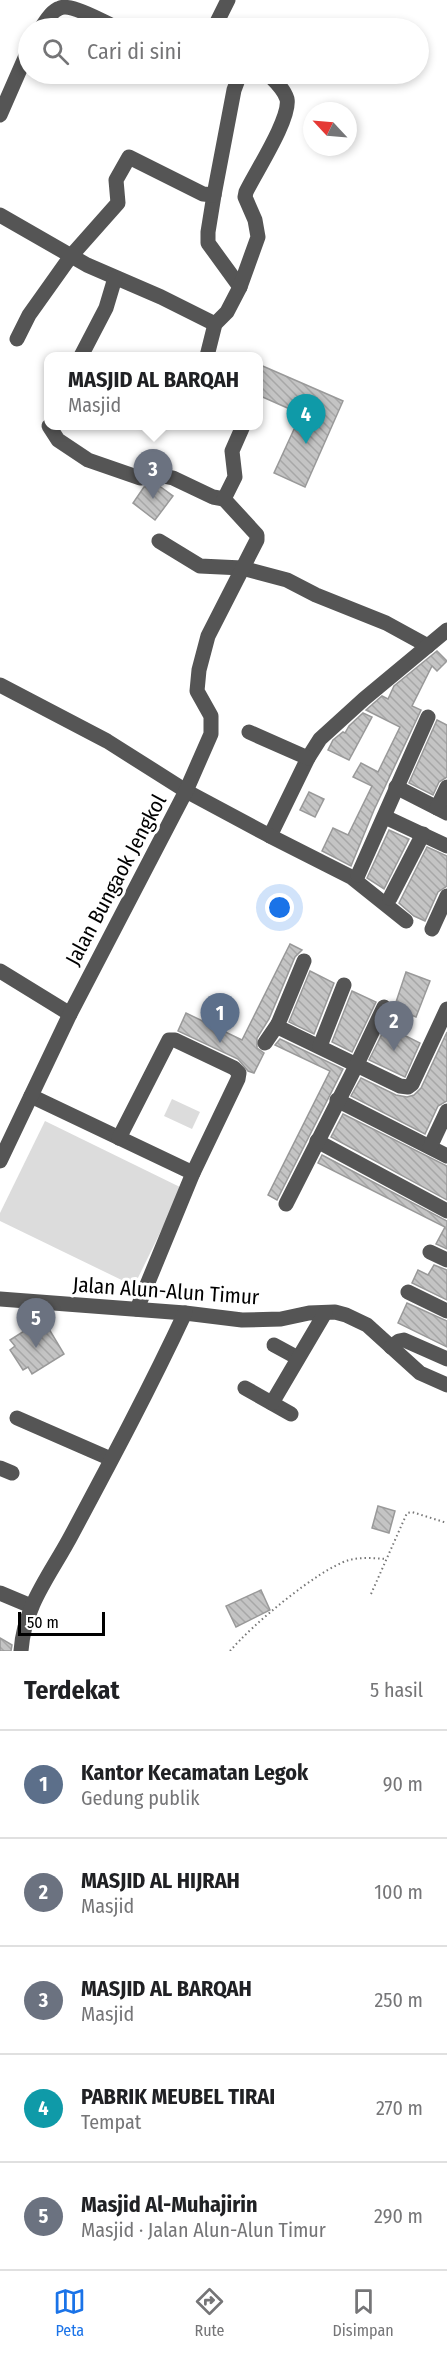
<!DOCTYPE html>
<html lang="id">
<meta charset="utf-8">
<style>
:root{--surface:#fff;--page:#f6f6f6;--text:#202124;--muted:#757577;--line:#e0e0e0;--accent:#1a73e8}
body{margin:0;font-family:"Fira Sans Condensed",sans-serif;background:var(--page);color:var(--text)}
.compass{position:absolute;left:303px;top:102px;width:54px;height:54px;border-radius:50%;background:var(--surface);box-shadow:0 3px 9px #0003;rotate:296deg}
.scale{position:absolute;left:18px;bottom:15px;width:87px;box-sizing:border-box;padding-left:6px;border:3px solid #000;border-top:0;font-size:16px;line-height:21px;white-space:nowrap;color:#000;-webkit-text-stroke:4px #fff;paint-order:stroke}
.you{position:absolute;left:280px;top:908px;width:21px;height:21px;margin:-15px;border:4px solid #fff;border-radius:50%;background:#1a73e8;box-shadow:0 0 0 9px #1a73e833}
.badge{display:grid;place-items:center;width:39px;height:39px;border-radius:50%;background:var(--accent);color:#fff;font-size:20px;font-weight:700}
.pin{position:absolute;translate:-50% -50px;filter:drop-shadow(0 2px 3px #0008)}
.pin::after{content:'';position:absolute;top:32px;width:21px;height:18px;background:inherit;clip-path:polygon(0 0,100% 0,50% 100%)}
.popup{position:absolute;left:44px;top:352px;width:219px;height:78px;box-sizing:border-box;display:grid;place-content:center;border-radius:12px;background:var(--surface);filter:drop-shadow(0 2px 4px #0005);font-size:20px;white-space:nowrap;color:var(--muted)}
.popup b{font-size:22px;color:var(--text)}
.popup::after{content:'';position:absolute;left:50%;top:100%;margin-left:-12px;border:12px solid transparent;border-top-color:var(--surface)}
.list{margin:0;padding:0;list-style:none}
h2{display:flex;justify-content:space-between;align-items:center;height:78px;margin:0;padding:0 24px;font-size:26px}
h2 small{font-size:20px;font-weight:400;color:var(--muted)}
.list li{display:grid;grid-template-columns:39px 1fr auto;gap:18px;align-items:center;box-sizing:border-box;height:108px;padding:0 24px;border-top:2px solid var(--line)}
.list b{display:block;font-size:22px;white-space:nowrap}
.list p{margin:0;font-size:20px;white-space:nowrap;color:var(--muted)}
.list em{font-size:20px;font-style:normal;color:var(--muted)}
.icon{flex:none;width:33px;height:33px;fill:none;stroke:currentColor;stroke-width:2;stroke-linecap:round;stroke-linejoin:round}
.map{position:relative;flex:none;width:447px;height:1651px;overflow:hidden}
.search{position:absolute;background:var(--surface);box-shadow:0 3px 9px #0003;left:18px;right:18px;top:18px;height:66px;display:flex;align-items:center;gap:15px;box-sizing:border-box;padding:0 21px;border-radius:33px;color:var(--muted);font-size:22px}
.sheet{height:618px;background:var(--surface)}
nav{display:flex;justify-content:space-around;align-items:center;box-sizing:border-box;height:84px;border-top:2px solid var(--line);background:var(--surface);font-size:16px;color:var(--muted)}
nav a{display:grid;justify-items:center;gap:3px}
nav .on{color:var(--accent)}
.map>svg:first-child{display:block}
</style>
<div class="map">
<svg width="447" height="1651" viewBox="0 0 447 1651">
<defs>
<pattern id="building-back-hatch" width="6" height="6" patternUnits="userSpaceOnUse" patternTransform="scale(1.5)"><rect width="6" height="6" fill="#c4c4c4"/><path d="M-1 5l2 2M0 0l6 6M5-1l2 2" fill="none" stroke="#a7a7a7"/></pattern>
</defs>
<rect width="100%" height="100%" fill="#fff"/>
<g fill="#dcdcdc">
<polygon points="172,1099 200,1112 192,1129 164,1116"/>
<polygon points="45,1121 182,1188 134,1286 0,1221 0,1213"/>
</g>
<g fill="url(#building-back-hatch)" stroke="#999" stroke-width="1.5">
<polygon points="258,364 343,401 305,487 274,473 301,414 258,395"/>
<polygon points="158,485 173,496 155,520 133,503 144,487"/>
<polygon points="437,651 447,661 437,671 432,666 412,706 421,710 374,810 351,866 322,851 333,828 348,835 372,786 353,777 361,763 378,772 400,727 366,710 382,696 388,699 394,686"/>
<polygon points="363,713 372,717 349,760 328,750 333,740 343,732 345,733 349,726"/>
<polygon points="437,720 447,725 447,777 439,782 433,795 409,783"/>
<polygon points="309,792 324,799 315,817 300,810"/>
<polygon points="389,830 409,839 384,889 367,878"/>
<polygon points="427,847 447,856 447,886 438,892 425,921 414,916 399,903"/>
<polygon points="290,944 302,950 295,957 269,1019 257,1038 257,1048 264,1053 254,1073 248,1071 238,1059 178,1031 186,1013 242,1040"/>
<polygon points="310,971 334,983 314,1034 289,1022"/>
<polygon points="406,972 430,981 416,1017 394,1008"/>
<polygon points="352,991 376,1002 352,1052 332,1042"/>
<polygon points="386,1026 420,1043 405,1077 369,1060"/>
<polygon points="447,1032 447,1101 438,1106 425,1134 351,1096 361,1078 396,1095 407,1097 414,1095 421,1088"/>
<polygon points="280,1039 343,1069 277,1200 268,1195 330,1071 275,1045"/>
<polygon points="343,1114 447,1166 447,1200 331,1137"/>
<polygon points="322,1155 447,1221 447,1249 436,1244 445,1227 318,1163"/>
<polygon points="434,1265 447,1270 447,1300 412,1283 418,1270 428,1275"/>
<polygon points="407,1303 447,1321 447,1347 398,1323"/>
<polygon points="43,1319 64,1354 32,1374 28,1367 23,1370 10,1350 15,1346 10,1340"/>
<polygon points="378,1506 395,1511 389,1533 372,1528"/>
<polygon points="261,1590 270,1610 236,1627 226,1606"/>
<polygon points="0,1638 12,1645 11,1651 0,1651"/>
</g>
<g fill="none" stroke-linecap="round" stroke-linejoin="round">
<g stroke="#777" stroke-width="2" stroke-dasharray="1.5 3" stroke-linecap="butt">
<polyline points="371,1594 407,1513 412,1512 447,1523"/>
<path d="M230 1651C252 1625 317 1570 349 1560 361 1557 374 1558 386 1559"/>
</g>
<g stroke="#555" stroke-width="15">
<path d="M41 28C46 21 51 11 60 8 71 3 106 23 117 28"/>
<polyline points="216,28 217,22 228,0"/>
<polyline points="0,115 28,51"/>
<polyline points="214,195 208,232 208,243 240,287"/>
<polyline points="0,215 87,265 161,297 215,324"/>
<polyline points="17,339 29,315 71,256 118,203 116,180 129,157 203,194 214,195 234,90 240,74"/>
<polyline points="81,356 106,308 115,278"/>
<path d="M207 356 215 324 227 312 240 287 258 237 255 220 245 197 246 192C255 173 291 118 287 99 284 89 275 81 268 74"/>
<polyline points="49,426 58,440 88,460 140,478 158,475 173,478 213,497 224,499"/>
<polyline points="159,541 200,566 242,568 287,580 316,595 386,623 428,646"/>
<polyline points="0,685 107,741 186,791 270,836 308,758 320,739 364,699 447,630"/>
<polyline points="249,732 308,758"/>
<polyline points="396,787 447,813"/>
<polyline points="437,808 447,787"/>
<polyline points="385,817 447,846"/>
<polyline points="270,836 351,877 406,921"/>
<polyline points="358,875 428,717"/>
<polyline points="390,898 423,834"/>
<polyline points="432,929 447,896"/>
<polyline points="304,961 278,1024 280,1028 400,1086 408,1087 412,1084 447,1009"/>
<polyline points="0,971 70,1014"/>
<polyline points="265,1043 278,1024"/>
<polyline points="320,1046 344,985"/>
<polyline points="31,1096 193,1173 137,1309"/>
<polyline points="337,1100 447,1156"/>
<polyline points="119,1138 169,1040 175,1040 234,1068 239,1073 238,1079 193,1173"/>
<polyline points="317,1141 447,1211"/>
<polyline points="430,1147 447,1111"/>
<polyline points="0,1161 70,1014 186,791 211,734 211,716 197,691 199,670 208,636 257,540 257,535 224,499 235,477 232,451 243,426"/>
<polyline points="286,1204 357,1064 384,1007"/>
<polyline points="430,1252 447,1260"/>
<polyline points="408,1292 447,1311"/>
<polyline points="0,1299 185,1313 242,1320 281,1319 309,1313 335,1312 346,1315 367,1325 420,1373 447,1385"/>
<polyline points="274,1345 298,1358"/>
<polyline points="391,1347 399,1341 404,1340 447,1359"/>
<polyline points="245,1388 291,1414"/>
<polyline points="272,1403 325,1313"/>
<polyline points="17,1418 111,1459"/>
<polyline points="0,1468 12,1473"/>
<polyline points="0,1593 31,1606"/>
<path d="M21 1651C24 1605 51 1574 72 1534 111 1461 150 1388 185 1313"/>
</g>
</g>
<g text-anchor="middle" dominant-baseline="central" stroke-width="6" stroke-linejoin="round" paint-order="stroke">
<g font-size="21" fill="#000" stroke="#fff">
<text transform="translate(116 880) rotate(-62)">Jalan Bungaok Jengkol</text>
<text transform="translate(166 1291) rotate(4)">Jalan Alun-Alun Timur</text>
</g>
</g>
</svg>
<svg class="compass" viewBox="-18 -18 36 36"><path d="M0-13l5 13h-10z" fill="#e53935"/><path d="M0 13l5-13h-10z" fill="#757577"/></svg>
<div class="scale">50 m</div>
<div class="you"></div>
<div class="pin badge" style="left:220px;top:1043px;background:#5c6f8a">1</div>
<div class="pin badge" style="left:394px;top:1051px;background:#6b7280">2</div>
<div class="pin badge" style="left:153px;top:499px;background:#6b7280">3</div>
<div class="popup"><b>MASJID AL BARQAH</b>Masjid</div>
<div class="pin badge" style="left:306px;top:444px;background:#0f9aa8">4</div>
<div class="pin badge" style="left:36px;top:1348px;background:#6b7280">5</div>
<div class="search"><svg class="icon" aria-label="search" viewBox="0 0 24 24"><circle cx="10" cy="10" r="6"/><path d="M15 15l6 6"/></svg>Cari di sini</div>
</div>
<section class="sheet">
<h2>Terdekat<small>5 hasil</small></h2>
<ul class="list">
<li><span class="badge" style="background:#5c6f8a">1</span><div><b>Kantor Kecamatan Legok</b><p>Gedung publik</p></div><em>90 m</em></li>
<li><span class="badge" style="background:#6b7280">2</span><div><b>MASJID AL HIJRAH</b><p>Masjid</p></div><em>100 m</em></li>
<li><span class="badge" style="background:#6b7280">3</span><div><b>MASJID AL BARQAH</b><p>Masjid</p></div><em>250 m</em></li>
<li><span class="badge" style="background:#0f9aa8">4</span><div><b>PABRIK MEUBEL TIRAI</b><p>Tempat</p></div><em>270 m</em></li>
<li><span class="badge" style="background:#6b7280">5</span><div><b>Masjid Al-Muhajirin</b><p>Masjid · Jalan Alun-Alun Timur</p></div><em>290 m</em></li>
</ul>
</section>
<nav>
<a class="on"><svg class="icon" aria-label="map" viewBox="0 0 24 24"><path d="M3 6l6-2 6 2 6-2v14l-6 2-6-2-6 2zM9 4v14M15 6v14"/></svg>Peta</a>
<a><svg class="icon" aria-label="directions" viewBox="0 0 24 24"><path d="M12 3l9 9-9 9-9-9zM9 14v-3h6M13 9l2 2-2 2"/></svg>Rute</a>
<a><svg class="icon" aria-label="saved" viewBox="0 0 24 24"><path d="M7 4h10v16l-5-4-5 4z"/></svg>Disimpan</a>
</nav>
